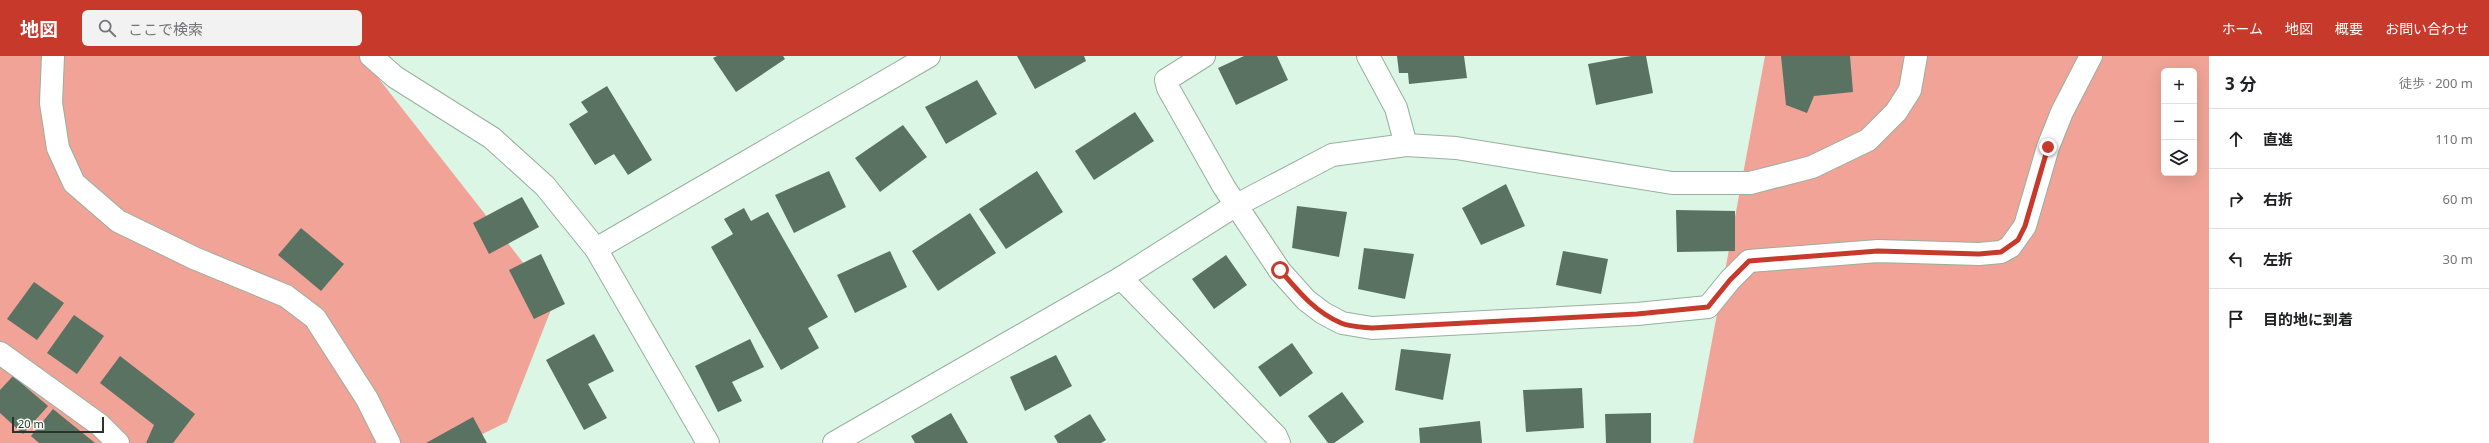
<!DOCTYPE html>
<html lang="ja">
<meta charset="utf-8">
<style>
:root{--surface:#fff;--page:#f2f2f2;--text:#202124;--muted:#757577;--line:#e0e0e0;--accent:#c73a2b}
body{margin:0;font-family:"Noto Sans","Noto Sans JP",sans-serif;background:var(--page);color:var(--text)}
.controls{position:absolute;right:12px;top:12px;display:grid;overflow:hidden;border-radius:6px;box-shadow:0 4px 16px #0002}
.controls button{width:36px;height:36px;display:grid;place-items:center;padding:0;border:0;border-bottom:1px solid var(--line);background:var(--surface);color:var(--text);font:20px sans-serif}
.scale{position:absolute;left:12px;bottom:10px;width:92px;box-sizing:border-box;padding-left:4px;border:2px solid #2a342d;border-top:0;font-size:11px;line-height:14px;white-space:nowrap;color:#2a342d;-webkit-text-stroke:3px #f4fef7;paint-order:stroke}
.stop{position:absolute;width:12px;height:12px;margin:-9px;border:3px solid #c73a2b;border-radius:50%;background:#fff}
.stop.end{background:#c73a2b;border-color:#fff;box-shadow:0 1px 4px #0008}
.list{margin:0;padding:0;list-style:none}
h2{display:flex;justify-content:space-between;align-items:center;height:52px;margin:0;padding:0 16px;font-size:17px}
h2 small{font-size:13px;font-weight:400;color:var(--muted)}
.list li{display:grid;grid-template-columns:26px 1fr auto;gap:12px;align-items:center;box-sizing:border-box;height:60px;padding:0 16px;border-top:1px solid var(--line)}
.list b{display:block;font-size:15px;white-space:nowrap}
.list em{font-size:13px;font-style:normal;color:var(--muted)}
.icon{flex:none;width:22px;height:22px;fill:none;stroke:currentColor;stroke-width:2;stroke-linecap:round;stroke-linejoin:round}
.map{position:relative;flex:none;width:2209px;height:387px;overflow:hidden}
header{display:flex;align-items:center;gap:24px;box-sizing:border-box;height:56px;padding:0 20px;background:var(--accent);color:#fff}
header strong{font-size:19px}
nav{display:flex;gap:22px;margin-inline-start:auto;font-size:14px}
.search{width:280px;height:36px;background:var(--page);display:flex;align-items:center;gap:10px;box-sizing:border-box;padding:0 14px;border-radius:6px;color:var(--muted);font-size:15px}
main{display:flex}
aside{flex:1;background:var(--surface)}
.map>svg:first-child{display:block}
</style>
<header>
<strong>地図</strong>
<div class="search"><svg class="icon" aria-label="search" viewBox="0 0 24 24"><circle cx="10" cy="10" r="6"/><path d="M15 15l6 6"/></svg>ここで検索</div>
<nav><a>ホーム</a><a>地図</a><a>概要</a><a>お問い合わせ</a></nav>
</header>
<main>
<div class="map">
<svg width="2209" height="387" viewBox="0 0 2209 387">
<rect width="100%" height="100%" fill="#dbf6e4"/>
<g fill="#f0a396" fill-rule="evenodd">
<polygon points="0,0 361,0 554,246 507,366 464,387 0,387"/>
<path d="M1765 0H2209V387H1693ZM2164 15H2194V117H2164Z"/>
</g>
<g fill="#5a7262">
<polygon points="717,0 783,0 785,3 736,36 713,2"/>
<polygon points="1017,0 1084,0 1086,5 1035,33"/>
<polygon points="1244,0 1277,0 1288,24 1236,49 1218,12"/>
<polygon points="1397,0 1464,0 1467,22 1409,28 1408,17 1399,17"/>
<polygon points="1631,0 1646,0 1653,37 1596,49 1588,8"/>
<polygon points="1781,0 1850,0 1853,36 1814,40 1807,57 1786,49"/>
<polygon points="977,24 997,58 946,88 925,51"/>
<polygon points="607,30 652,104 628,119 614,98 595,109 569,68 588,56 581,46"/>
<polygon points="1135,56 1154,85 1094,124 1075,95"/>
<polygon points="903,69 927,101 880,136 855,102"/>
<polygon points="829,115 846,151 794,177 775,139"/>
<polygon points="1037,115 1063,156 1006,193 979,153"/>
<polygon points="1506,128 1525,170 1481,189 1462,152"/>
<polygon points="522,141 539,171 489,198 473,167"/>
<polygon points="1297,150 1347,156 1339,201 1292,192"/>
<polygon points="744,152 751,165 768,156 828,261 808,272 819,292 781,314 711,191 733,178 724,163"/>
<polygon points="1676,154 1735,155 1735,195 1677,196"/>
<polygon points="970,157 996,197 938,235 912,195"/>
<polygon points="301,172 344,208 321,235 278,199"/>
<polygon points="1364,192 1414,198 1405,243 1358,233"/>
<polygon points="890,195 907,231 855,257 837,219"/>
<polygon points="1563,195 1608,203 1601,238 1556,229"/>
<polygon points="541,198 565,248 534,263 509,214"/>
<polygon points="1226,199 1247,229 1214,253 1192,223"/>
<polygon points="34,226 64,247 37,284 7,263"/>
<polygon points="74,259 104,280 77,318 47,297"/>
<polygon points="594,278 614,315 588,328 607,362 584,374 546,304"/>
<polygon points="750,283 764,311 732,326 742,345 718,356 695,310"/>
<polygon points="1292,287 1313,317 1280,341 1258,311"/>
<polygon points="1401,293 1451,298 1443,344 1395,334"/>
<polygon points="1056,299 1072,330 1025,355 1010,321"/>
<polygon points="120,300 195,358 173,387 146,387 154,369 100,327"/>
<polygon points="13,320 48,350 23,378 0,357 0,334"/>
<polygon points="1582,332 1584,372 1526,376 1523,334"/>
<polygon points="1342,336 1364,366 1334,387 1328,387 1308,360"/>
<polygon points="53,353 95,387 39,387 31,380"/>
<polygon points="951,357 968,387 915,387 911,380"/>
<polygon points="1651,357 1651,387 1606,387 1605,358"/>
<polygon points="1090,358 1106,384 1101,387 1058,387 1054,380"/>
<polygon points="473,361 487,387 426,387"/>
<polygon points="1480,365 1482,387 1420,387 1419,372"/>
</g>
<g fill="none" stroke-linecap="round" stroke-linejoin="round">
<g stroke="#97b09f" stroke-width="24">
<g id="street">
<polyline points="53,0 51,47 58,92 74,127 118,165 194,202 286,240 315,262 367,343 389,387"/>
<polyline points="371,0 395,21 492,82 545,130 596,193 708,387"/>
<polyline points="1204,0 1166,24 1168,32 1224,131 1280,215 1306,244 1323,257 1342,267 1372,272 1637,258 1708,251 1730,224 1749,205 1878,195 1979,198 2001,196 2010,191 2025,170 2048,91 2062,56 2091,0"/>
<polyline points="1368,0 1396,52 1406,89"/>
<polyline points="596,193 929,0"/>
<polyline points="0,297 100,369 118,387"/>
<polyline points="834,387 1121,222"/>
<polyline points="1279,387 1276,380 1121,222 1233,151 1332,99 1406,89 1456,92 1672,127 1750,127 1812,111 1868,84 1896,56 1910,34 1916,0"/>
</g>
</g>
<use href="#street" stroke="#fff" stroke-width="22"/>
</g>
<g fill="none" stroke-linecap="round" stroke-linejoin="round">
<path stroke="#c73a2b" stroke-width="5" d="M1280 214C1298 235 1315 256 1341 267 1350 271 1362 271 1372 272L1637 258 1708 251 1730 224 1749 205 1878 195 1979 198 2001 196 2018 184 2025 170 2048 91"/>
</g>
</svg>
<div class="controls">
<button>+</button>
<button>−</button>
<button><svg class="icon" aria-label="layers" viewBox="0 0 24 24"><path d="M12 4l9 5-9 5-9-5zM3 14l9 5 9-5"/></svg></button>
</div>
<div class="scale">20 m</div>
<div class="stop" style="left:1280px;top:214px"></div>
<div class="stop end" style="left:2048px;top:91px"></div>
</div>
<aside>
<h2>3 分<small>徒歩 · 200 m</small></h2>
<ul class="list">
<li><svg class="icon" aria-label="ahead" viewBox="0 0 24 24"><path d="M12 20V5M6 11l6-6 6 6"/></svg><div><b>直進</b></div><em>110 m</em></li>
<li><svg class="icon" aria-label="right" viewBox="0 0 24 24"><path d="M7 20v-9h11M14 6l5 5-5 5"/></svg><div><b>右折</b></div><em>60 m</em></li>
<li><svg class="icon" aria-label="left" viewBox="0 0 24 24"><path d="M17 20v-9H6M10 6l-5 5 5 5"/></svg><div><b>左折</b></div><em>30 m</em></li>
<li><svg class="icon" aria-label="arrive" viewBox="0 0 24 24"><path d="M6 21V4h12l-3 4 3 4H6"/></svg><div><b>目的地に到着</b></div></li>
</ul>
</aside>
</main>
